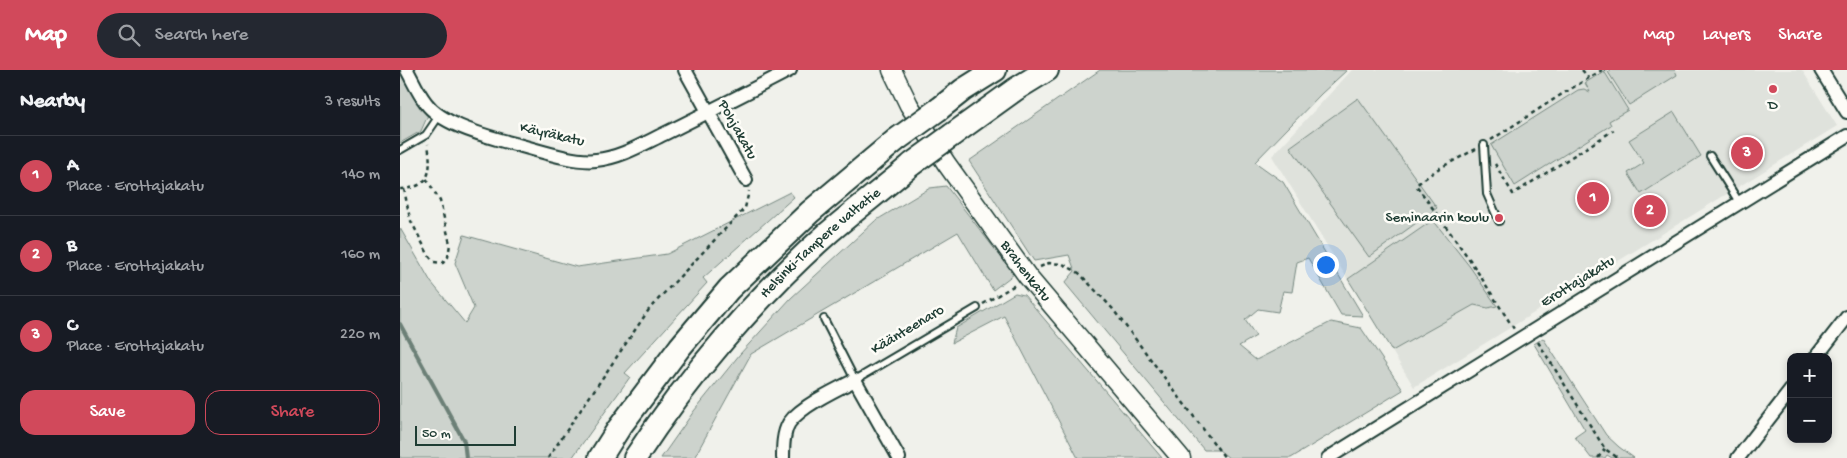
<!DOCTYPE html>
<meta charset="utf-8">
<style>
:root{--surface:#171b24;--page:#242831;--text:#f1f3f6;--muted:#9ea1a6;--line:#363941;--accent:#d1495b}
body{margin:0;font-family:"Gochi Hand",sans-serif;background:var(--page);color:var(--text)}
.controls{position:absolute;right:15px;bottom:15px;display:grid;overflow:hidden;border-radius:10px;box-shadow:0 2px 8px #0003}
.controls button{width:45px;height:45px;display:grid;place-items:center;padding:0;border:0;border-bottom:1px solid var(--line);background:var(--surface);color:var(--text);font:25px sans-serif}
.scale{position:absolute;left:15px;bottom:12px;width:101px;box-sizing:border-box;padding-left:5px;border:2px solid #1f3d34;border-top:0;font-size:14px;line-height:18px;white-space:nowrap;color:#1f3d34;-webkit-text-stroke:4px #fdfcf7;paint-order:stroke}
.you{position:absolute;left:925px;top:194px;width:18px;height:18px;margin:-12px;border:4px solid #fff;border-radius:50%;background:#1a73e8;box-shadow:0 0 0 8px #1a73e833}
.badge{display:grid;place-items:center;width:32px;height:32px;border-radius:50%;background:var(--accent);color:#fff;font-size:16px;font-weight:700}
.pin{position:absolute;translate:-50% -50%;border:2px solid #fff;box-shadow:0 1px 5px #0006}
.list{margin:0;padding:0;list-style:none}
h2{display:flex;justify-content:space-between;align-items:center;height:65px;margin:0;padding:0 20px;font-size:21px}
h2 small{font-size:16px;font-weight:400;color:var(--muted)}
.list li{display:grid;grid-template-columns:32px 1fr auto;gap:15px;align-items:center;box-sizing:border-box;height:80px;padding:0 20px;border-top:1px solid var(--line)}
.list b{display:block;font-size:19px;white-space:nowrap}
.list p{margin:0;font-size:16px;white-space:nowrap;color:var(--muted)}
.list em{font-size:16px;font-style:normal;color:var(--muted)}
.actions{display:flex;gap:10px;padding:15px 20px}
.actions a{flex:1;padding:11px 0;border:1px solid var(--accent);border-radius:15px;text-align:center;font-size:18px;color:var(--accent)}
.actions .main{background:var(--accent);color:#fff}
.icon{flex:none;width:28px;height:28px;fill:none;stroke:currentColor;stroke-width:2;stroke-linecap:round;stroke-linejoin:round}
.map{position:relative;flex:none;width:1447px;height:388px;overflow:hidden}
header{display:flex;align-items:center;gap:30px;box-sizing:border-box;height:70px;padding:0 25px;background:var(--accent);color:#fff}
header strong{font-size:24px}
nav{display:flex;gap:28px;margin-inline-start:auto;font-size:18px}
.search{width:350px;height:45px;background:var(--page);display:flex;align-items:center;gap:12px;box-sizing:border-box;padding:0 18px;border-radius:28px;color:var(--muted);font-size:19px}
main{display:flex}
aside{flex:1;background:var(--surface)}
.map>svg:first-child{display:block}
</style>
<header>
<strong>Map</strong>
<div class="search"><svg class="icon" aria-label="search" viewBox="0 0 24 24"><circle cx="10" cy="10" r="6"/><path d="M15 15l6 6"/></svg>Search here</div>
<nav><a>Map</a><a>Layers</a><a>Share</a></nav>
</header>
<main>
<aside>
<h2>Nearby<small>3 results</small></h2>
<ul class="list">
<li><span class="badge">1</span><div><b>A</b><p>Place · Erottajakatu</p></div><em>140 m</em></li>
<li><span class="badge">2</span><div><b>B</b><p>Place · Erottajakatu</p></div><em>160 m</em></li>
<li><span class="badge">3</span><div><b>C</b><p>Place · Erottajakatu</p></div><em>220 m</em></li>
</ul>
<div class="actions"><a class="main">Save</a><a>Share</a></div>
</aside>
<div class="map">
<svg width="1447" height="388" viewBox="0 0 1447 388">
<rect width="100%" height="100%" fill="#f0f1eb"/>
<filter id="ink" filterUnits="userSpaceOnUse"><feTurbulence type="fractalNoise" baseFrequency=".02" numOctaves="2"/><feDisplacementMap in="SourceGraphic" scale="10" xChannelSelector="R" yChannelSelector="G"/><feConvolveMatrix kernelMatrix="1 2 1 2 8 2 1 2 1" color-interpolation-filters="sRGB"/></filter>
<g filter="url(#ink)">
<polygon fill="#dfe2dc" points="952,0 1402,0 1437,56 1014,317 872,86"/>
<g fill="#cdd3cd" stroke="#768880">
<polygon points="700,0 947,0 921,24 855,92 883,112 963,246 941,245 908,188 897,192 892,222 883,221 878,242 858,239 845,250 856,266 839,276 856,290 931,252 961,258 1003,320 891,388 829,388 819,380 804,380 665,213 675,201 669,185 634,191 569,91"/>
<polygon points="1211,0 1275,0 1277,5 1229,35 1208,2"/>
<polygon points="0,1 28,45 21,61 0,73"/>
<polygon points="1204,1 1228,40 1209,51 1211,55 1115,116 1091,75 1178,20 1184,19 1190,22 1185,13"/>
<polygon points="958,28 1037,138 969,187 890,77"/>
<polygon points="1274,42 1301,86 1241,124 1228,103 1244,93 1229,70"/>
<polygon points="546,116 614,204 593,220 558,162 351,284 294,388 261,388 294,341 340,284 391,228 475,151 530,118"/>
<polygon points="390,122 394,127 303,208 307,213 225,303 230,307 172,388 0,388 0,158 31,212 65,253 74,238 55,193 64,165 177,197 267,184"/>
<polygon points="1033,150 1070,197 1097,236 1088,238 1074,235 992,281 948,209"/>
<polygon points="615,223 624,225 762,388 678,388 604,246 552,273 556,258"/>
<polygon points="1143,268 1206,365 1219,377 1234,388 1212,388 1207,385 1205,388 1191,388 1175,367 1185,360 1134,274"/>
</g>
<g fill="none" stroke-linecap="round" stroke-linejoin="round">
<polyline stroke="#6c8077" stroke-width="4" points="0,254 64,371 66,388"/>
<g stroke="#1f3d34" stroke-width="10">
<g id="lane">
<polyline points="1084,75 1087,124 1099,151"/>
<polyline points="0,80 26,65 39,46"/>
<polyline points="1310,86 1339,132"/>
<polyline points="424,249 455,310 577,238"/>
</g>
</g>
<g stroke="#1f3d34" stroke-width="16">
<g id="street">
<path d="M7 0C13 11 18 23 26 33 41 54 83 65 107 72 132 78 172 93 196 90 220 88 243 74 264 64 306 43 348 22 390 0"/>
<polyline points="285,0 346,110"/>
<polyline points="1421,0 1447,42"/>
<polyline points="1416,287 1447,247"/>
<path d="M383 388C383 377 383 363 389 353 401 336 437 319 455 310L499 388"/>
<polyline points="928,388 1447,66"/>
<polyline points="1338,388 1391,320"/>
</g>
</g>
<g stroke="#1f3d34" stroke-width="21">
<g id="secondary">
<path id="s1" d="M492 0 509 35 546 93 628 207 781 388"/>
</g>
</g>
<g stroke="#1f3d34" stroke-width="26">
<g id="highway">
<polyline points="539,39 563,20 595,0"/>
<polyline points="552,65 616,19 647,0"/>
<polyline points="200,388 219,358 280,277 329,219 410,142 496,70"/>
<path id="s2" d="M235 388C288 307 355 228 427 164 455 140 484 118 512 94"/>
</g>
</g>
<g stroke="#1f3d34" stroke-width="2.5" stroke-dasharray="4 4" stroke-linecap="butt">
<polyline points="1182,0 1188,7"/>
<polyline points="1205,0 1205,1"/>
<polyline points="1091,70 1159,26 1202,0"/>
<polyline points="1076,79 1038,99 1016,115 1070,190 1114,259"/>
<polyline points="1095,94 1113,124 1214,60"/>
<path d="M0 119C31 118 32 101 28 74"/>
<polyline points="4,119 10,149 29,186 34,192 43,193 48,187 50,174 40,131 26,108"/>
<polyline points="640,197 649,193 663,194 679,203 712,238 825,388"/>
<polyline points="583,234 615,215"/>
<polyline points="1138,272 1205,379 1218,388"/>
<polyline points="148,388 250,238 345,138 349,121"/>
<polyline points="1198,388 1205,379"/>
</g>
<use href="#lane" stroke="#fdfcf7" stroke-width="6"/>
<use href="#street" stroke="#fdfcf7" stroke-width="12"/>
<use href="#secondary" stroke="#fdfcf7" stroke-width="18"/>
<use href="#highway" stroke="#fdfcf7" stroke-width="22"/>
<g stroke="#1f3d34" stroke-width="26" stroke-linecap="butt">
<g id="highway-bridge">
<polyline points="496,70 539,39"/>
<polyline points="512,94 552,65"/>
</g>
</g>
<use href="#highway-bridge" stroke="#fdfcf7" stroke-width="22"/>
</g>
</g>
<g fill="#d1495b" stroke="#fdfcf7" stroke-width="2">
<circle cx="1373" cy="19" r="5"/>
<circle cx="1099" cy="148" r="5"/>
</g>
<g text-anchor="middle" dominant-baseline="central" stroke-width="5" stroke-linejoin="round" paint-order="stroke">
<g font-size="15" fill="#1f3d34" stroke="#fdfcf7">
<text x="1373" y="36">D</text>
<text x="1089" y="148" text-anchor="end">Seminaarin koulu</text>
</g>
<g font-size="15" fill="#1f3d34" stroke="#fdfcf7">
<text transform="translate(337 60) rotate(61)">Pohjakatu</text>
<text transform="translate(152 65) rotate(13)">Käyräkatu</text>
<text stroke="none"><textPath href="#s2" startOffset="285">Helsinki-Tampere valtatie</textPath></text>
<text stroke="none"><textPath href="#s1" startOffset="242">Brahenkatu</textPath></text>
<text transform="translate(1178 212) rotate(-32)">Erottajakatu</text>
<text transform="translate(508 260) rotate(-31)">Käänteenaro</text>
</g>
</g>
</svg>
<div class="controls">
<button>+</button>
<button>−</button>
</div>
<div class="scale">50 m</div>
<div class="you"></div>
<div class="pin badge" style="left:1193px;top:128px">1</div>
<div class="pin badge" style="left:1250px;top:141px">2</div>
<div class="pin badge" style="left:1347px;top:83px">3</div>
</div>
</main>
